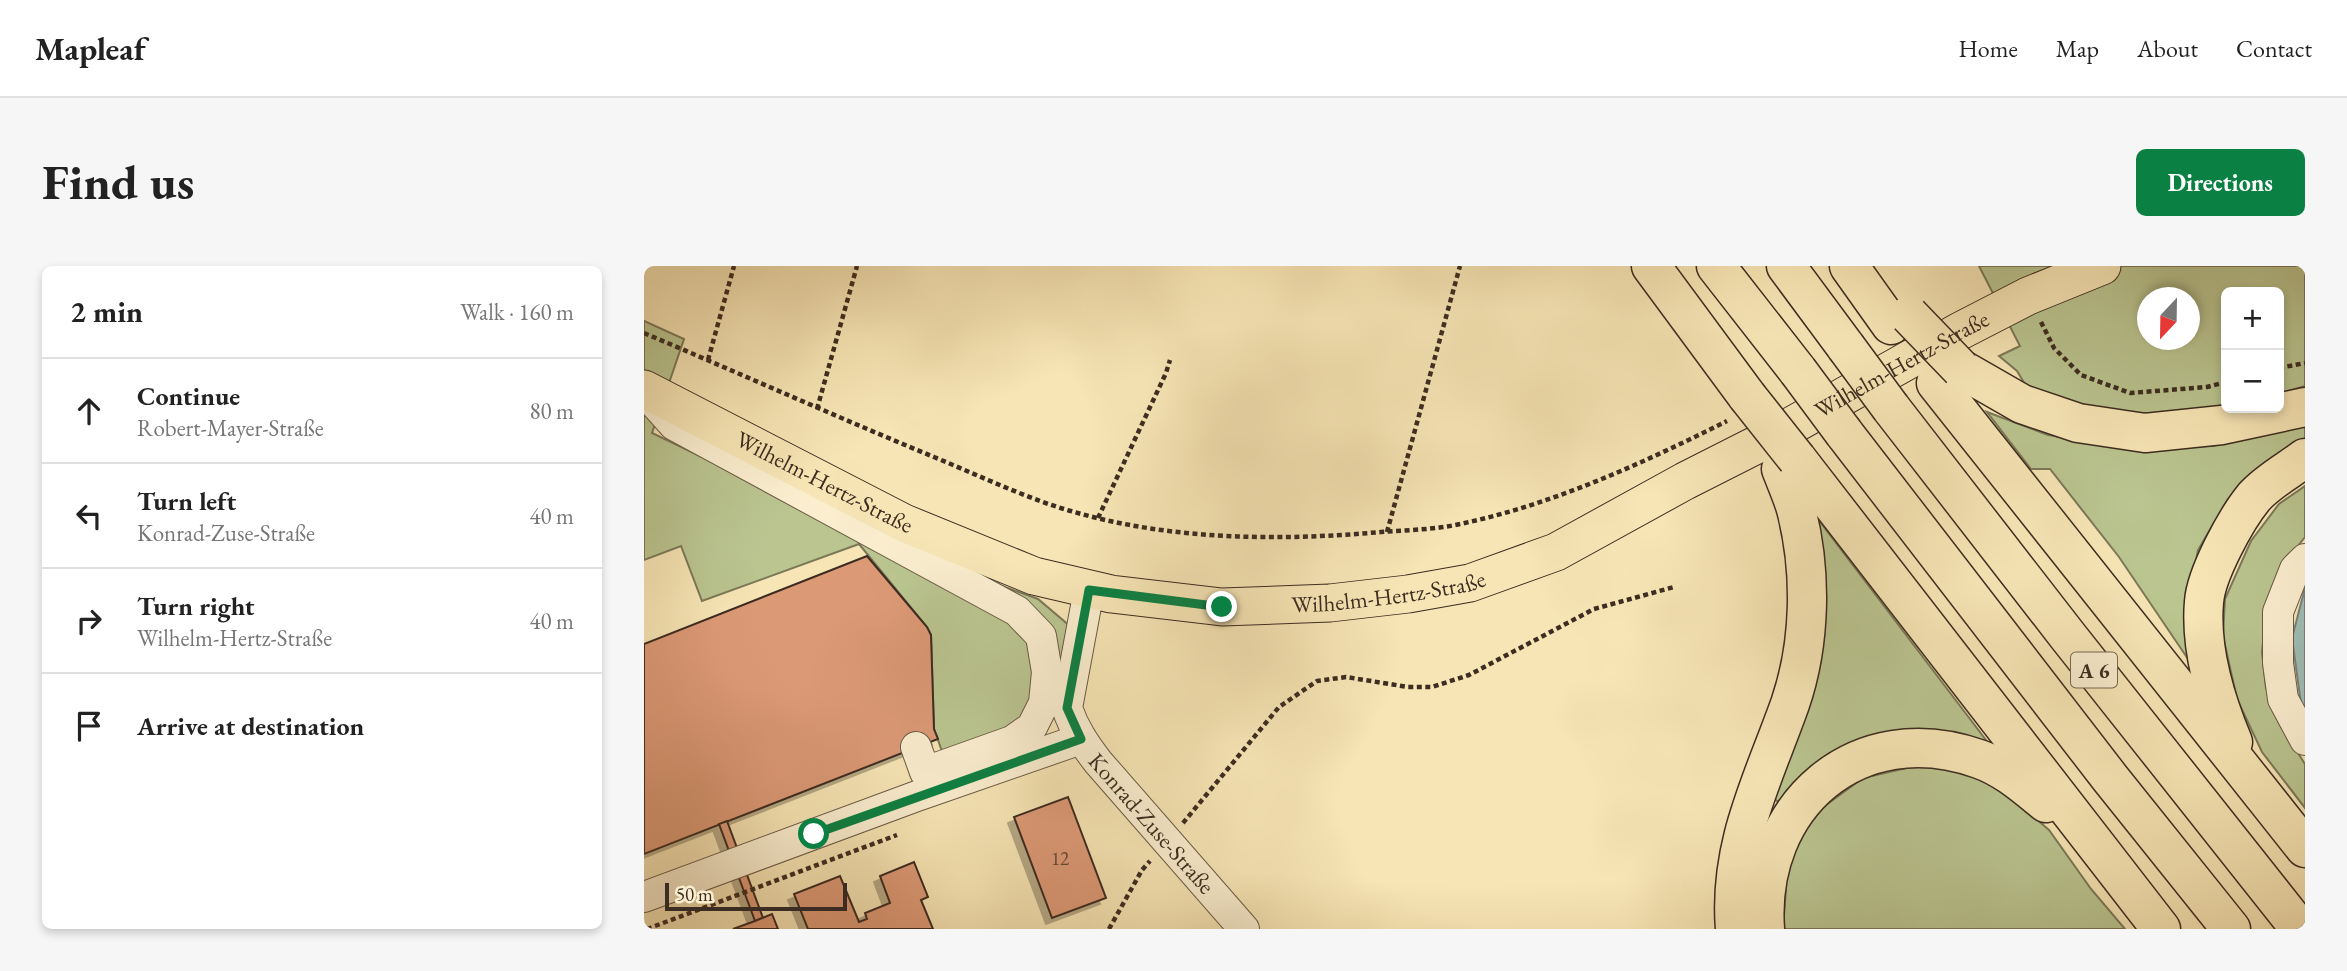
<!DOCTYPE html>
<meta charset="utf-8">
<style>
:root{--surface:#fff;--page:#f6f6f6;--text:#222;--muted:#767676;--line:#e0e0e0;--accent:#0b8043}
body{margin:0;font-family:"EB Garamond",serif;background:var(--page);color:var(--text)}
.controls{position:absolute;right:21px;top:21px;display:grid;overflow:hidden;border-radius:10px;box-shadow:0 4px 10px #0003}
.controls button{width:63px;height:63px;display:grid;place-items:center;padding:0;border:0;border-bottom:2px solid var(--line);background:var(--surface);color:var(--text);font:35px sans-serif}
.compass{position:absolute;left:1493px;top:21px;width:63px;height:63px;border-radius:50%;background:var(--surface);box-shadow:0 4px 10px #0003;rotate:202deg}
.scale{position:absolute;left:21px;bottom:18px;width:182px;box-sizing:border-box;padding-left:7px;border:4px solid #3c2c21;border-top:0;font-size:19px;line-height:24px;white-space:nowrap;color:#3c2c21;-webkit-text-stroke:5px #faeecf;paint-order:stroke}
.stop{position:absolute;width:21px;height:21px;margin:-16px;border:5px solid #0b8043;border-radius:50%;background:#fff}
.stop.end{background:#0b8043;border-color:#fff;box-shadow:0 2px 7px #0008}
.list{margin:0;padding:0;list-style:none}
h2{display:flex;justify-content:space-between;align-items:center;height:91px;margin:0;padding:0 28px;font-size:30px}
h2 small{font-size:23px;font-weight:400;color:var(--muted)}
.list li{display:grid;grid-template-columns:46px 1fr auto;gap:21px;align-items:center;box-sizing:border-box;height:105px;padding:0 28px;border-top:2px solid var(--line)}
.list b{display:block;font-size:26px;white-space:nowrap}
.list p{margin:0;font-size:23px;white-space:nowrap;color:var(--muted)}
.list em{font-size:23px;font-style:normal;color:var(--muted)}
.icon{flex:none;width:38px;height:38px;fill:none;stroke:currentColor;stroke-width:2;stroke-linecap:round;stroke-linejoin:round}
.map{position:relative;flex:none;width:1661px;height:663px;overflow:hidden;border-radius:10px}
header{display:flex;align-items:center;gap:42px;box-sizing:border-box;height:98px;padding:0 35px;background:var(--surface);border-bottom:2px solid var(--line)}
header strong{font-size:33px}
nav{display:flex;gap:38px;margin-inline-start:auto;font-size:24px}
.intro{display:flex;align-items:center;justify-content:space-between;box-sizing:border-box;height:168px;padding:0 42px}
h1{margin:0;font-size:49px}
.button{padding:18px 32px;border-radius:10px;background:var(--accent);color:#fff;font-size:24px;font-weight:700}
main{display:flex;gap:42px;padding:0 42px}
aside{flex:1;background:var(--surface);border-radius:10px;box-shadow:0 4px 10px #0003}
.map>svg:first-child{display:block}
</style>
<header>
<strong>Mapleaf</strong>
<nav><a>Home</a><a>Map</a><a>About</a><a>Contact</a></nav>
</header>
<div class="intro"><h1>Find us</h1><a class="button">Directions</a></div>
<main>
<aside>
<h2>2 min<small>Walk · 160 m</small></h2>
<ul class="list">
<li><svg class="icon" aria-label="ahead" viewBox="0 0 24 24"><path d="M12 20V5M6 11l6-6 6 6"/></svg><div><b>Continue</b><p>Robert-Mayer-Straße</p></div><em>80 m</em></li>
<li><svg class="icon" aria-label="left" viewBox="0 0 24 24"><path d="M17 20v-9H6M10 6l-5 5 5 5"/></svg><div><b>Turn left</b><p>Konrad-Zuse-Straße</p></div><em>40 m</em></li>
<li><svg class="icon" aria-label="right" viewBox="0 0 24 24"><path d="M7 20v-9h11M14 6l5 5-5 5"/></svg><div><b>Turn right</b><p>Wilhelm-Hertz-Straße</p></div><em>40 m</em></li>
<li><svg class="icon" aria-label="arrive" viewBox="0 0 24 24"><path d="M6 21V4h12l-3 4 3 4H6"/></svg><div><b>Arrive at destination</b></div></li>
</ul>
</aside>
<div class="map">
<svg width="1661" height="663" viewBox="0 0 1661 663">
<defs>
<filter id="shadow"><feDropShadow dx="-6" dy="6" stdDeviation="0" flood-color="#0004"/></filter>
</defs>
<rect width="100%" height="100%" fill="#f7e5b5"/>
<filter id="stains"><feTurbulence type="fractalNoise" baseFrequency=".00286" numOctaves="4"/><feColorMatrix values="0 0 0 0 .2 0 0 0 0 .09 0 0 0 0 .02 0 0 0 .5 -.17"/></filter>
<radialGradient id="worn" r=".72"><stop offset=".6" stop-color="#630" stop-opacity="0"/><stop offset="1" stop-color="#630" stop-opacity=".3"/></radialGradient>
<g fill="#bac590" stroke="#7b7858" stroke-width="2" fill-rule="evenodd">
<path d="M1335 0H1661V120L1635 128V26H1582V141L1497 150 1445 143 1382 120 1373 105 1355 90 1376 80ZM1504 32H1546V74H1504Z"/>
<polygon points="0,55 40,73 8,167 141,231 268,287 394,333 427,361 423,442 299,488 290,463 287,369 283,361 215,278 58,335 37,280 0,294"/>
<polygon points="1343,146 1404,169 1487,182 1569,180 1661,157 1661,174 1627,193 1584,233 1554,284 1543,344 1544,393 1475,291 1406,203 1387,203"/>
<polygon points="1661,220 1661,271 1642,295 1623,339 1618,386 1622,422 1635,457 1661,498 1661,542 1618,486 1593,433 1579,370 1581,333 1607,275 1635,238"/>
<polygon points="1173,252 1345,478 1318,469 1286,464 1245,466 1155,514 1135,536 1129,533"/>
<polygon points="1276,499 1319,503 1350,517 1405,564 1447,623 1481,663 1139,663 1143,609 1155,573 1178,542 1219,512"/>
</g>
<polygon fill="#9fbdb6" stroke="#77837a" stroke-width="2" points="1661,322 1661,442 1657,438 1648,372"/>
<g fill="#dc9976" stroke="#3c2c21" stroke-width="2" filter="url(#shadow)">
<polygon points="223,290 283,361 287,369 290,463 294,473 0,588 0,378"/>
<polygon points="424,531 462,632 408,652 370,551"/>
<polygon points="83,555 119,652 111,655 75,558"/>
<polygon points="270,596 284,631 277,634 289,663 164,663 150,628 196,610 215,656 223,653 221,647 246,637 236,610"/>
<polygon points="128,648 134,663 89,663 111,655"/>
</g>
<g fill="none" stroke-linecap="round" stroke-linejoin="round">
<g stroke="#6b5a46" stroke-width="32">
<g id="minor">
<polyline points="3,129 30,159 373,345 397,370 403,406 400,437 388,461 368,475 281,506 272,481"/>
<polyline points="1661,293 1651,303 1634,346 1634,397 1639,433 1661,474"/>
<path id="s1" d="M445 324 423 442C430 463 441 479 454 496L600 663"/>
<polyline points="0,631 273,530 437,473"/>
</g>
</g>
<g stroke="#3c2c21" stroke-width="39">
<g id="major">
<path id="s2" d="M0 123 260 257 390 310 467 328 578 341 686 337 764 328 826 317 912 286 1041 215 1122 174 1318 64 1384 30 1458 0"/>
</g>
</g>
<g stroke="#3c2c21" stroke-width="41">
<g id="highway">
<polyline points="1007,0 1103,130"/>
<polyline points="1072,0 1154,105"/>
<polyline points="1142,0 1202,81"/>
<polyline points="1205,0 1247,59"/>
<polyline points="1317,103 1378,138 1434,157 1501,167 1578,159 1661,141"/>
<polyline points="1292,117 1661,582"/>
<polyline points="1247,142 1423,369 1656,663"/>
<polyline points="1200,167 1466,512 1587,663"/>
<polyline points="1153,193 1517,663"/>
<path d="M1589 476C1571 433 1556 382 1560 336 1562 308 1592 253 1610 231 1623 216 1645 204 1661 192"/>
<path d="M1091 663C1084 579 1119 514 1146 438 1167 377 1168 305 1152 243 1148 229 1142 216 1137 203"/>
<path d="M1121 663C1112 539 1214 450 1335 493 1361 502 1381 520 1402 537"/>
</g>
</g>
<g stroke="#3c2c21" stroke-width="4.5" stroke-dasharray="5 3.5" stroke-linecap="butt">
<polyline points="1397,56 1410,82 1437,109 1486,127 1563,121 1582,116"/>
<path d="M0 67C97 108 193 151 290 191 326 206 361 222 396 235 504 274 624 276 737 266 761 264 786 264 811 259 906 240 997 198 1083 155"/>
<polyline points="64,94 90,0"/>
<polyline points="1635,102 1661,97"/>
<polyline points="173,143 213,0"/>
<polyline points="454,252 522,107 526,94"/>
<polyline points="743,266 816,0"/>
<polyline points="539,557 635,441 673,415 702,411 764,421 788,421 825,409 950,343 1030,321"/>
<polyline points="3,663 253,569"/>
<polyline points="465,663 498,604 506,595"/>
</g>
<use href="#minor" stroke="#faeecf" stroke-width="30"/>
<use href="#major" stroke="#f7e5b5" stroke-width="37"/>
<use href="#highway" stroke="#f7e5b5" stroke-width="38"/>
<g stroke="#3c2c21" stroke-width="41" stroke-linecap="butt">
<g id="highway-bridge">
<polyline points="1265,49 1317,103"/>
<polyline points="1202,81 1247,142"/>
<polyline points="1154,105 1200,167"/>
<polyline points="1103,130 1153,193"/>
</g>
</g>
<use href="#highway-bridge" stroke="#f7e5b5" stroke-width="38"/>
</g>
<g fill="none" stroke-linecap="round" stroke-linejoin="round">
<polyline stroke="#0b8043" stroke-width="9" points="170,568 437,473 423,442 445,324 578,341"/>
</g>
<g text-anchor="middle" dominant-baseline="central" stroke-width="5" stroke-linejoin="round" paint-order="stroke">
<g font-size="19" fill="#644736">
<text x="416" y="592">12</text>
</g>
<rect fill="#faeecf" stroke="#756655" stroke-width="2" x="1427" y="386.5" width="46" height="35" rx="5"/>
<g font-size="21" font-weight="bold" fill="#3c2c21">
<text x="1450" y="404">A 6</text>
</g>
<g font-size="23" fill="#3c2c21" stroke="#faeecf">
<text stroke="none"><textPath href="#s2" startOffset="1358">Wilhelm-Hertz-Straße</textPath></text>
<text stroke="none"><textPath href="#s2" startOffset="203">Wilhelm-Hertz-Straße</textPath></text>
<text stroke="none"><textPath href="#s2" startOffset="791">Wilhelm-Hertz-Straße</textPath></text>
<text stroke="none"><textPath href="#s1" startOffset="264">Konrad-Zuse-Straße</textPath></text>
</g>
</g>
<rect width="100%" height="100%" filter="url(#stains)"/>
<rect width="100%" height="100%" fill="url(#worn)"/>
</svg>
<div class="controls">
<button>+</button>
<button>−</button>
</div>
<svg class="compass" viewBox="-18 -18 36 36"><path d="M0-13l5 13h-10z" fill="#e53935"/><path d="M0 13l5-13h-10z" fill="#767676"/></svg>
<div class="scale">50 m</div>
<div class="stop" style="left:170px;top:568px"></div>
<div class="stop end" style="left:578px;top:341px"></div>
</div>
</main>
